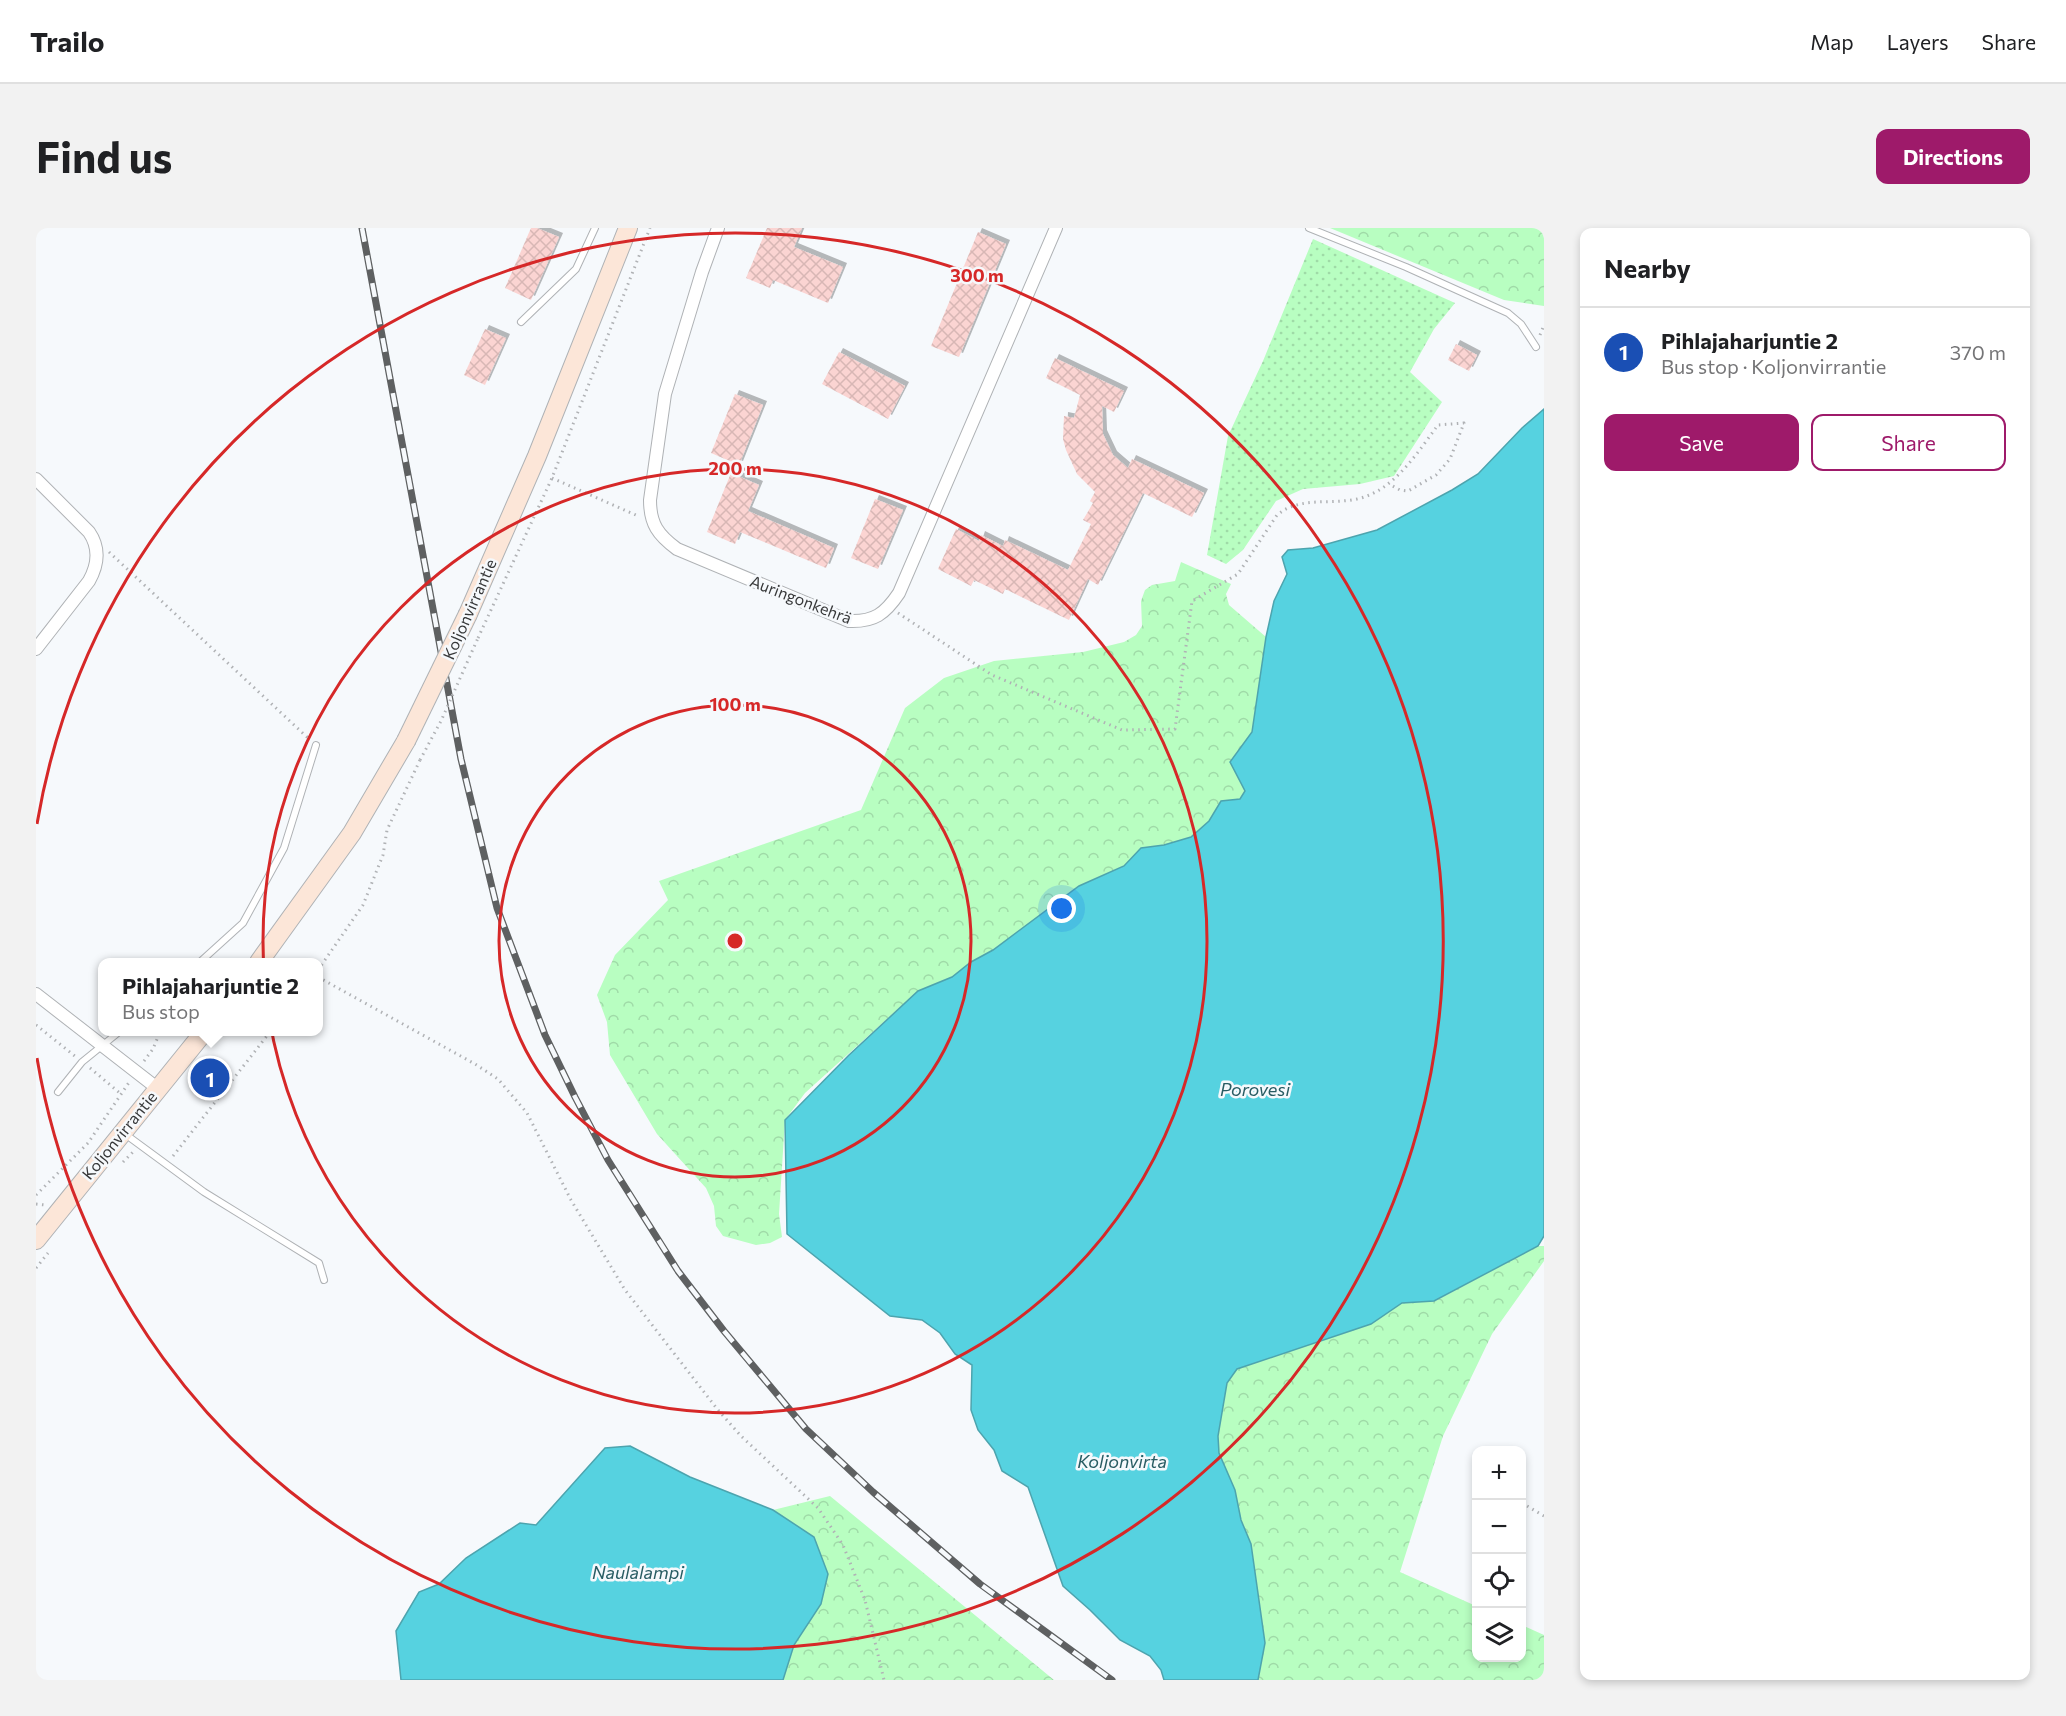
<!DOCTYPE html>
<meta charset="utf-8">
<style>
:root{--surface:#fff;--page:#f2f2f2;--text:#202124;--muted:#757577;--line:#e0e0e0;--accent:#9e1a6a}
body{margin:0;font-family:Commissioner,sans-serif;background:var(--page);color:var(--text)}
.controls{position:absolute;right:18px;bottom:18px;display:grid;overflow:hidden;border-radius:12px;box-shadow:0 3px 9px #0003}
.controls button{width:54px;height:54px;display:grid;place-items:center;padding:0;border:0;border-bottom:2px solid var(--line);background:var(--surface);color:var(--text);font:30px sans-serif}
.you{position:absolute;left:1026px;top:681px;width:21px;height:21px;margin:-15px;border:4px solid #fff;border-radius:50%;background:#1a73e8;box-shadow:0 0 0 9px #1a73e833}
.badge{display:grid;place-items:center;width:39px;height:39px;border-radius:50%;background:var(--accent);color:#fff;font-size:20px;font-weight:700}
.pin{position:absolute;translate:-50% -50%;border:3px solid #fff;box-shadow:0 2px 6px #0006}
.popup{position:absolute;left:62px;top:730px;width:225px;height:78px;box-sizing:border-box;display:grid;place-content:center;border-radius:12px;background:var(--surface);filter:drop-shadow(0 2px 4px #0005);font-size:20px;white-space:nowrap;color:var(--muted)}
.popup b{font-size:22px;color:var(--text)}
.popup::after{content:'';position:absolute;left:50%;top:100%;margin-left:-12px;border:12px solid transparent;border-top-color:var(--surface)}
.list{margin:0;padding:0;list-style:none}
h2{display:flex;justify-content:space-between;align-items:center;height:78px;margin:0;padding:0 24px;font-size:26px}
h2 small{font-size:20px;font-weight:400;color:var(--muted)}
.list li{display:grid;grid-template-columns:39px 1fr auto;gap:18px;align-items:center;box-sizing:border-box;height:90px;padding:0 24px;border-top:2px solid var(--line)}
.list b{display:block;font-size:22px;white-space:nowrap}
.list p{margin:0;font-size:20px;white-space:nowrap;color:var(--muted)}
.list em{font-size:20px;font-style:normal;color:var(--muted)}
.actions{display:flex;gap:12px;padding:18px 24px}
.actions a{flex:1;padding:14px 0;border:2px solid var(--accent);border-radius:12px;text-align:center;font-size:21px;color:var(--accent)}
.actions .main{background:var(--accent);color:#fff}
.icon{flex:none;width:33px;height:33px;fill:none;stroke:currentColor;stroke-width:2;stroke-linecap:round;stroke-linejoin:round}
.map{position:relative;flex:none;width:1508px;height:1452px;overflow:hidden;border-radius:12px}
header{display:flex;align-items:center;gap:36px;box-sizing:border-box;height:84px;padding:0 30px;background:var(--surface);border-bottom:2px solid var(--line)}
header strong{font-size:28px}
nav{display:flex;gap:33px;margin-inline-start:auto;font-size:21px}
.intro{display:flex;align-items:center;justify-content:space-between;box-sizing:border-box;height:144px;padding:0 36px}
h1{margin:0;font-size:42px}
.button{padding:15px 27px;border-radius:12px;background:var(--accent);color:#fff;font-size:21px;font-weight:700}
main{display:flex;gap:36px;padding:0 36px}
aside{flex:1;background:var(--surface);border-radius:12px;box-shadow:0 3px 9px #0003}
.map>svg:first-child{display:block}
</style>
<header>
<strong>Trailo</strong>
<nav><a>Map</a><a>Layers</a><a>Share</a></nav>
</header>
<div class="intro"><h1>Find us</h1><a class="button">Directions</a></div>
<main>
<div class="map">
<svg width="1508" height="1452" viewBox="0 0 1508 1452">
<defs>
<pattern id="grass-dots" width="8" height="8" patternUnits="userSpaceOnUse" patternTransform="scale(1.5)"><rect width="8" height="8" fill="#b8fec1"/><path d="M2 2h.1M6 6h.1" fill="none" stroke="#9fdaa7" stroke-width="1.8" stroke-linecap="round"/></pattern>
<pattern id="forest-crowns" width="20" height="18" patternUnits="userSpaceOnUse" patternTransform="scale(1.5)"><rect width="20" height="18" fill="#b8fec1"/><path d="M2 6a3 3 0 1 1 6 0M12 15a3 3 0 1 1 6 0" fill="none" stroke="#9fdaa7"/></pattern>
<pattern id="building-cross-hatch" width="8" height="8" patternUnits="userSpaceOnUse" patternTransform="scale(1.5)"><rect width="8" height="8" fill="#fbd4d2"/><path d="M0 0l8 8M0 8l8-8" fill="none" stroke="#d8b7b5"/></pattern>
<filter id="shadow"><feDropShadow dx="4" dy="-4" stdDeviation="0" flood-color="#0004"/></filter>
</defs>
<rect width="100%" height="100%" fill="#f6f9fc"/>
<polygon fill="url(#grass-dots)" points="1277,11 1419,75 1398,101 1374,144 1406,174 1358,248 1324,256 1267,261 1240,273 1207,322 1190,336 1171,327 1192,208 1227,133"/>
<g fill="url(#forest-crowns)">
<polygon points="1294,0 1508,0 1508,78 1468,72"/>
<polygon points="1145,334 1195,356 1190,366 1193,377 1230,409 1216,504 1194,534 1209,563 1204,571 1185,573 1173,593 1155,609 1128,617 1105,620 1088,638 1043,658 957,722 935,734 916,749 882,763 769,865 749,892 743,986 746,1009 734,1015 720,1017 687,1008 680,998 678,978 670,960 621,906 574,827 571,794 561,767 579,727 632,672 623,653 825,582 869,480 908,450 958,433 1047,424 1088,414 1100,407 1106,398 1105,373 1109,362 1116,357 1139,353"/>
<polygon points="1502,1018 1508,1018 1508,1033 1456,1106 1407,1208 1364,1344 1440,1378 1440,1430 1486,1430 1486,1397 1508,1407 1508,1452 1222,1452 1229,1415 1215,1316 1205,1292 1199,1262 1183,1225 1182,1208 1191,1155 1201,1141 1335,1096 1366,1075 1399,1073"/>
<polygon points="794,1268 1018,1452 747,1452 758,1417 785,1376 778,1309 737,1282"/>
</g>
<g fill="#56d2e0" stroke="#4da4ae" stroke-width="1.5">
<polygon points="1508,181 1508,1008 1502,1018 1398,1073 1366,1075 1335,1096 1201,1141 1191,1155 1182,1208 1183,1225 1199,1262 1205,1292 1215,1316 1229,1415 1222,1452 1128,1452 1125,1442 1114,1428 1084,1412 1054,1382 1027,1358 992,1259 966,1243 958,1222 942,1202 935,1182 936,1137 919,1126 904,1105 886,1092 854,1088 751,1006 749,892 813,827 882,763 916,749 935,734 957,722 1043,658 1088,638 1105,620 1128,617 1155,609 1173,593 1185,573 1204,571 1209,563 1194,534 1216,504 1230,409 1238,373 1251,346 1246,329 1252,322 1277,320 1341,302 1416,262 1442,246 1486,200"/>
<polygon points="594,1218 654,1249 737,1282 778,1309 792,1346 785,1376 758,1417 747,1452 365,1452 360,1403 383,1364 403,1356 430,1330 484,1295 500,1297 569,1220"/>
</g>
<g fill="url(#building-cross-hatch)" filter="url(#shadow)">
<polygon points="495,0 501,0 523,9 495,72 469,60"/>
<polygon points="731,0 766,0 758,19 807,39 792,75 737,52 734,60 710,50"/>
<polygon points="942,4 970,16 923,129 895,118"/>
<polygon points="449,101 470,110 449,157 428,147"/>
<polygon points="1420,116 1441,127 1433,143 1412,132"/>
<polygon points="803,124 869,158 852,191 786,156"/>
<polygon points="1019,130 1088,163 1078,184 1066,178 1067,206 1077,227 1092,240 1096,231 1168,265 1156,289 1107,265 1062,357 1052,351 1033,392 969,361 967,366 938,352 935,358 902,341 920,301 943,313 945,307 967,318 969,312 1032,342 1055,296 1047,292 1057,275 1054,273 1059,264 1041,246 1030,222 1027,211 1028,188 1038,190 1044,167 1010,150"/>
<polygon points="699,166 727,177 703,237 675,225"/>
<polygon points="695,245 723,257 712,283 798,320 790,340 704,304 699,316 671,304"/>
<polygon points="839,271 867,282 842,341 815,330"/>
</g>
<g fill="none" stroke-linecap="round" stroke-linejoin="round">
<g stroke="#afb2b5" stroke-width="8">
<g id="lane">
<polyline points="1273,0 1370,39 1472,85 1485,96 1500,119"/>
<polyline points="485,94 540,41 559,0"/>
<polyline points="164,734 207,695 248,620 280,517"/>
<polyline points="22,864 46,834 83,804"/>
<polyline points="89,906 168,964 283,1035 288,1052"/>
</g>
</g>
<g stroke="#afb2b5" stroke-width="14">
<g id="street">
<path d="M682 0 666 44 629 166 614 272C614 296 622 307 641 321L813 393C838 394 849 386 863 365L1020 0"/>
<path d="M0 251 53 304C64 320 62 337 53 353L0 421"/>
<polyline points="0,766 121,860"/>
</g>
</g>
<g stroke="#afb2b5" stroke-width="20">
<g id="secondary">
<polyline points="432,386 501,228 592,0"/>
<polyline points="223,734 316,605 370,513"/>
<polyline points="0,1012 168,804"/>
</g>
</g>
<g stroke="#b0b2b5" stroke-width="3" stroke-dasharray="1.5 4.5" stroke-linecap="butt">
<polyline points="1504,107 1508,97"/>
<polyline points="516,250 602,288"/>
<polyline points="73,324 272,510"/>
<path d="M862 385 956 447 1086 502 1139 501 1156 373 1202 346 1241 287C1264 268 1293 277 1321 271 1358 263 1381 225 1402 197L1428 195 1414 231 1400 247 1372 263 1364 262 1353 256"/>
<polyline points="442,410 516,250 614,0"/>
<polyline points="256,732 260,734"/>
<polyline points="282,742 327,677 347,627 351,602 384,532"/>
<polyline points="282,749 439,836 462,851 491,885 535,972 589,1062 682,1182 705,1208 782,1280 807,1317 829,1372 848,1452"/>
<polyline points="0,797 40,829"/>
<polyline points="108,833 117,821 124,804"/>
<polyline points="54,840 85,866"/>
<polyline points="137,928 234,804"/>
<polyline points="87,934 97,924"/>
<polyline points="0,967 52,915 94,853"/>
<polyline points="0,976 9,977"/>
<polyline points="0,1040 12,1025"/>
<polyline points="1486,1275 1508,1288"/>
</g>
<use href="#lane" stroke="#fff" stroke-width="6"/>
<use href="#street" stroke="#fff" stroke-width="12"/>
<use href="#secondary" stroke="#fce6d8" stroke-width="18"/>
<g stroke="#5e6061" stroke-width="7">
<polyline id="rail" points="326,0 425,531 461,680 509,807 539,869 572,932 642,1043 688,1103 770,1201 837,1264 944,1356 1076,1452"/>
</g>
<use href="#rail" stroke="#f6f9fc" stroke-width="4.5" stroke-dasharray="14" stroke-linecap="butt"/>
<g stroke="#afb2b5" stroke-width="20" stroke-linecap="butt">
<polyline id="secondary-bridge" points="370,513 432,386"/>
</g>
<polyline stroke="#b0b2b5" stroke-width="3" stroke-dasharray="1.5 4.5" stroke-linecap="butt" points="384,532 405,493 442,410"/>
<use href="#secondary-bridge" stroke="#fce6d8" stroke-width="18"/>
</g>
<g fill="none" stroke="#d62828" stroke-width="3">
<circle cx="699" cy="713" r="236"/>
<circle cx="699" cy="713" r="472"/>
<path d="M1 596A708 708 0 1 1 1 830"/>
</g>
<g text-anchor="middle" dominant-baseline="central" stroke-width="5" stroke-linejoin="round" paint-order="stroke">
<g font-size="16" fill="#373839" stroke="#f6f9fc">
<text transform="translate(765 371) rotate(21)">Auringonkehrä</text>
<text transform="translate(433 381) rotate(-66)">Koljonvirrantie</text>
<text transform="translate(83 907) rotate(-51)">Koljonvirrantie</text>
</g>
<g font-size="18" font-style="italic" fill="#285c63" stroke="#f6f9fc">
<text x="1219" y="861">Porovesi</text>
<text x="1086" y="1233">Koljonvirta</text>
<text x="602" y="1344">Naulalampi</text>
</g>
</g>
<circle cx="699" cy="713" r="9" fill="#d62828" stroke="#f6f9fc" stroke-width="3"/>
<g font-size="18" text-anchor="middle" font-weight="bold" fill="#d62828" stroke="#f6f9fc" stroke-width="5" stroke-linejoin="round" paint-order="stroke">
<text x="941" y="54">300 m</text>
<text x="699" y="247">200 m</text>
<text x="699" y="483">100 m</text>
</g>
</svg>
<div class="controls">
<button>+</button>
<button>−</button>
<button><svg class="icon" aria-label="locate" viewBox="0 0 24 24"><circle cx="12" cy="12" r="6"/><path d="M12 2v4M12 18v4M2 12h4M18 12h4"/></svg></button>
<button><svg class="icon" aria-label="layers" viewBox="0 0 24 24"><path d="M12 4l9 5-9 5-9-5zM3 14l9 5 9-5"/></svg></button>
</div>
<div class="you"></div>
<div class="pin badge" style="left:174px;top:850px;background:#1a4fb4">1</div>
<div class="popup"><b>Pihlajaharjuntie 2</b>Bus stop</div>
</div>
<aside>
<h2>Nearby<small></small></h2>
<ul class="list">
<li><span class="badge" style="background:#1a4fb4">1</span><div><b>Pihlajaharjuntie 2</b><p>Bus stop · Koljonvirrantie</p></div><em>370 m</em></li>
</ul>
<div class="actions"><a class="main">Save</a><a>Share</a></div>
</aside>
</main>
